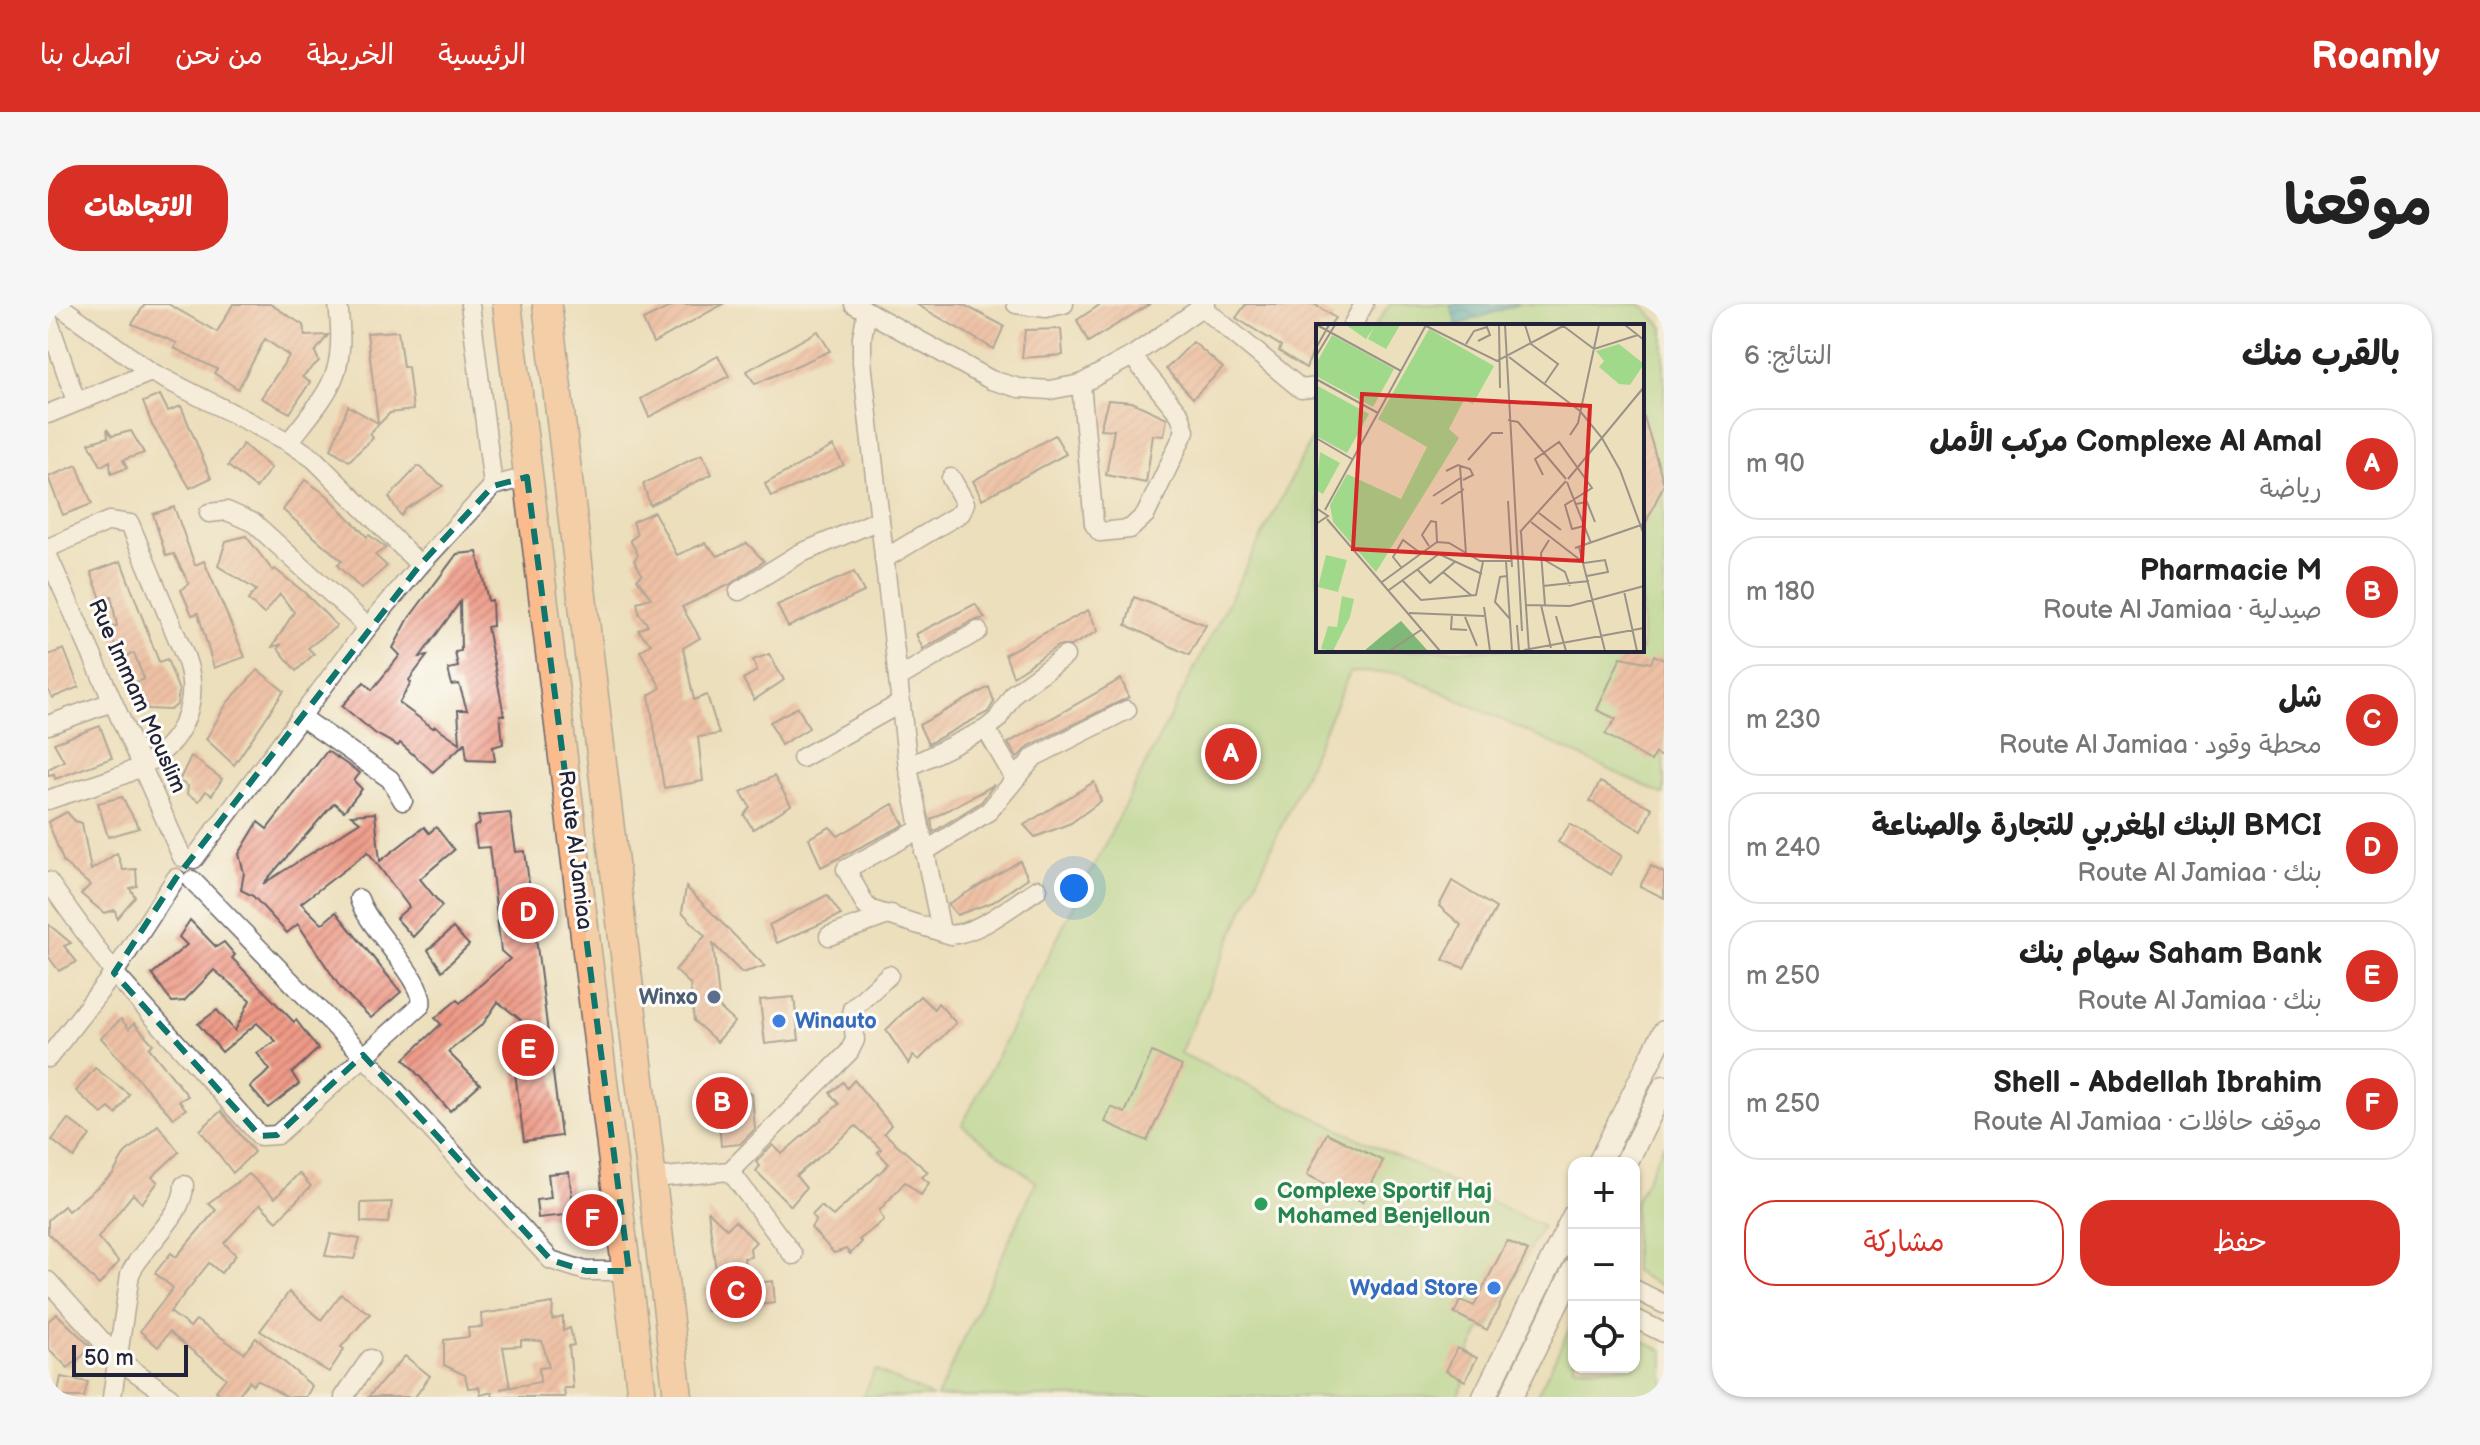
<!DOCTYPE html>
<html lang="ar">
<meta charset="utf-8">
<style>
:root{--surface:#fff;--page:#f6f6f6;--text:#222;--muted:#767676;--line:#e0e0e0;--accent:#d93025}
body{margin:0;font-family:"Balsamiq Sans","Playpen Sans Arabic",sans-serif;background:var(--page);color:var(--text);direction:rtl}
.controls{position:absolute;right:24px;bottom:24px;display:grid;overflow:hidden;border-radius:16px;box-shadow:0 2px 6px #0004}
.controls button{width:72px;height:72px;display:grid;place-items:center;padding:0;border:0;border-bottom:2px solid var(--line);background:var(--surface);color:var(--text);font:40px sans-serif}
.scale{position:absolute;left:24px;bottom:20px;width:116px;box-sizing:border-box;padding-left:8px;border:4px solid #22223b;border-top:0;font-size:22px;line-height:28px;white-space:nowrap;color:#22223b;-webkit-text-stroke:6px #fdfcf7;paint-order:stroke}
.you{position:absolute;left:1026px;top:584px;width:28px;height:28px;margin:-20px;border:6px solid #fff;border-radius:50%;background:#1a73e8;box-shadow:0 0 0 12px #1a73e833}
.badge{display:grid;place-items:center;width:52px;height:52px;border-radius:50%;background:var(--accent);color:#fff;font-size:26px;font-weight:700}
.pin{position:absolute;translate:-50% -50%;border:4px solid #fff;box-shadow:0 2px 8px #0006}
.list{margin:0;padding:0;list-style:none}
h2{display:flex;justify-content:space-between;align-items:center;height:104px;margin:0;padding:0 32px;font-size:34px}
h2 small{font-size:26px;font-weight:400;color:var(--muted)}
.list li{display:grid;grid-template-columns:52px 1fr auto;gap:24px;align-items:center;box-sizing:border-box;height:112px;margin:0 16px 16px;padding:0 16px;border:2px solid var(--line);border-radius:32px}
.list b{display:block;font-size:30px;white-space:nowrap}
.list p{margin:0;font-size:26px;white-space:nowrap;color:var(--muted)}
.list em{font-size:26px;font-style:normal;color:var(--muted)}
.actions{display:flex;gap:16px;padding:24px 32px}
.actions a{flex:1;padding:18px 0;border:2px solid var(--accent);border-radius:32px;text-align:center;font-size:28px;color:var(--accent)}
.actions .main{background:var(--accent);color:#fff}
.icon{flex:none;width:44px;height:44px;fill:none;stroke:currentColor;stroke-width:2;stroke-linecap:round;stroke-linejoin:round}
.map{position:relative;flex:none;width:1616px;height:1093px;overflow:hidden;direction:ltr;border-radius:32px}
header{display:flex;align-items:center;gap:48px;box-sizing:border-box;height:112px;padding:0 40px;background:var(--accent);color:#fff}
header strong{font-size:38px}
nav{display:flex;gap:44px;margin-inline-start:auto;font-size:28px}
.intro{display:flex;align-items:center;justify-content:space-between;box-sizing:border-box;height:192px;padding:0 48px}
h1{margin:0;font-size:56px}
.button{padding:20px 36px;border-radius:32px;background:var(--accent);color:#fff;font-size:28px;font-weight:700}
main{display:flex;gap:48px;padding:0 48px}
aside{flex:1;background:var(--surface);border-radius:32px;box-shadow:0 2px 6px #0004}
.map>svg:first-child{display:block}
</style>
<header>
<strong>Roamly</strong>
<nav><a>الرئيسية</a><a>الخريطة</a><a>من نحن</a><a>اتصل بنا</a></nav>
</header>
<div class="intro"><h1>موقعنا</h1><a class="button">الاتجاهات</a></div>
<main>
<aside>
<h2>بالقرب منك<small>النتائج: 6</small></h2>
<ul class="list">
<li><span class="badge">A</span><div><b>Complexe Al Amal مركب الأمل</b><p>رياضة</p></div><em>90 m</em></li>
<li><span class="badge">B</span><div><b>Pharmacie M</b><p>صيدلية · Route Al Jamiaa</p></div><em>180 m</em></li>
<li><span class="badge">C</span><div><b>شل</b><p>محطة وقود · Route Al Jamiaa</p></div><em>230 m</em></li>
<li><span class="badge">D</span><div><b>BMCI البنك المغربي للتجارة والصناعة</b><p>بنك · Route Al Jamiaa</p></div><em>240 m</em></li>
<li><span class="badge">E</span><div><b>Saham Bank سهام بنك</b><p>بنك · Route Al Jamiaa</p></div><em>250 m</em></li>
<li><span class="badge">F</span><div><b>Shell - Abdellah Ibrahim</b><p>موقف حافلات · Route Al Jamiaa</p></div><em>250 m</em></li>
</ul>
<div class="actions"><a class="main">حفظ</a><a>مشاركة</a></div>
</aside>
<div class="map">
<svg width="1616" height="1093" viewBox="0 0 1616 1093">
<defs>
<pattern id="water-waves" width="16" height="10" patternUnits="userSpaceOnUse" patternTransform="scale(2)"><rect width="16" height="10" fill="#45adc4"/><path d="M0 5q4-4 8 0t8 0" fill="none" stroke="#398ca0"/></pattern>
<pattern id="building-hatch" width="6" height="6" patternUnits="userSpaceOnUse" patternTransform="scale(2)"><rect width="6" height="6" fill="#ee9a86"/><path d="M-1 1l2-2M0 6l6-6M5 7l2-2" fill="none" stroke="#c07d6f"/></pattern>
</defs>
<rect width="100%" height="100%" fill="#fdfcf7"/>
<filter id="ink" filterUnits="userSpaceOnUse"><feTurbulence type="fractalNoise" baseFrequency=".0125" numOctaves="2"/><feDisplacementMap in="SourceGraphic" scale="16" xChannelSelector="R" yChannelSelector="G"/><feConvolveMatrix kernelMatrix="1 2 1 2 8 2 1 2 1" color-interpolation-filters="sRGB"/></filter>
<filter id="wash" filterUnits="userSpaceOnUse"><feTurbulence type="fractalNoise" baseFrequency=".006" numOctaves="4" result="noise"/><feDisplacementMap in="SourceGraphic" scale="32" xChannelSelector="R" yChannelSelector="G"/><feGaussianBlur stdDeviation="1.8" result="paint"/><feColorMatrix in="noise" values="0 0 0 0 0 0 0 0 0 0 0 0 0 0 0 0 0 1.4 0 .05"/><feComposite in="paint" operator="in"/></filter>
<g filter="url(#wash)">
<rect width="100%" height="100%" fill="#ecdfbc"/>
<g fill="#a1d98b" stroke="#627e63" stroke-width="2">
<polygon points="1342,0 1593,0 1616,24 1616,491 1353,369 1302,368 1132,749 1494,922 1439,1026 1434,1023 1421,1050 1429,1054 1409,1093 889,1093 988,878 914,821 1270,122 1270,346 1594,346 1594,22 1327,22"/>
<polygon points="1616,840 1616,983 1586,968 1586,900"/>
<polygon points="1526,1016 1526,1063 1586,1063 1586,1033 1616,1047 1616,1093 1488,1093"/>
<polygon points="827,1066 885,1093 815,1093"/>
</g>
<polygon fill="url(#water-waves)" stroke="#346880" stroke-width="2" points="1402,0 1471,0 1409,21"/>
<g id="blocks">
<g fill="url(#building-hatch)" fill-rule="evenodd">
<polygon points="97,0 120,0 169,28 185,0 222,0 255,21 257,32 280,31 267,48 271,57 254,73 262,78 242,109 213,94 241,52 217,35 190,85 166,69 169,65 126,44 129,39 84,20"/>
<polygon points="628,0 675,0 605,39 595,16"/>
<polygon points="868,0 914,0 956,22 946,45"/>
<polygon points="1053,0 1102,0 1040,38 1029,16"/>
<polygon points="1198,0 1266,0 1287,14 1281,22 1270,22 1270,36 1258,64 1231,47 1233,42 1188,14"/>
<polygon points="1013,25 1015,51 974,54 977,26"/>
<polygon points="350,27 355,63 360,63 365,106 342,109 322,129 325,134 301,157 283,145 300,102 330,119 319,29"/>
<polygon points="770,27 782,47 707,80 699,67"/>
<polygon points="1145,38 1175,64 1145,94 1118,65"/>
<polygon points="670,52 681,72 601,113 593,95"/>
<polygon points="112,91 120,107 133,102 163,174 142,184 104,121 95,98"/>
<polygon points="1060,96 1084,98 1119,114 1116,132 1105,131 1098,179 1058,171 1066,126 1052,125"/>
<polygon points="1596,113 1616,180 1594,227 1594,114"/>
<polygon points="59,125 64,132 83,127 96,149 75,156 79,164 63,170 62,157 53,162 41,139 60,133"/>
<polygon points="1007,131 1018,150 934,195 925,177"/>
<polygon points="195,140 223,164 208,184 180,162"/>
<polygon points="785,142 796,161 723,193 717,180"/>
<polygon points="654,150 664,170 602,201 595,180"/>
<polygon points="29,161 44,200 15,211 0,173"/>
<polygon points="370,162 395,182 358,205 353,212 341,193"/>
<polygon points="257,176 280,192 319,233 321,231 338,244 327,251 339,262 313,285 289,261 294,257 235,206"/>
<polygon points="126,203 147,261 156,257 197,353 166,364 150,309 144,311 133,286 141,280 126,250 118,252 105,210"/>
<polygon points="606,208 629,251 657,239 670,252 699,239 716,257 681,281 634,303 652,334 635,344 646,396 659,391 671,430 650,433 655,477 616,484 601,391 613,384 592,347 603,340 590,326 600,321 591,309 589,298 603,294 589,275 594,270 586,256 590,251 582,236 589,231 585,217"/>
<polygon points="198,232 225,267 227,265 256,288 289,322 260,344 266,350 248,367 230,344 234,340 224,343 246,308 232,290 216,310 200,296 208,286 170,262 178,237"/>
<path d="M429 248 440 297 444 296 445 322 439 323 456 411H452L455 440 445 443 447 457 419 456 417 439 385 468 352 439 350 442 328 430 294 402 316 378 324 386 352 351 345 344 361 314 409 250ZM412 298 413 347 407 348 410 363 400 365 404 381 411 380 419 406H410L412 439 387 422 385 424 351 399 363 379 361 376 379 352 372 353Z"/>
<polygon points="73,257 111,358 119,355 131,387 129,401 122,406 100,405 86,379 96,375 86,349 72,355 60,322 69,322 63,292 53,295 43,268"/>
<polygon points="806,268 816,288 740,323 729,301"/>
<polygon points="1086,293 1158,321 1141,351 1078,321"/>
<polygon points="927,300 937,314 924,317 875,345 868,330"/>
<polygon points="1040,306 1050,327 1023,342 1010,342 965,372 957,350"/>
<polygon points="16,345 31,383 4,394 0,385 0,351"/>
<polygon points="721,350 736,376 706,396 695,375 709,367 705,356"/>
<polygon points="1606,351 1616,356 1616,455 1607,449 1603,457 1557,430 1568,415 1549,406 1573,353 1603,359"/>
<polygon points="210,366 236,387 186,461 158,435 179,399"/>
<polygon points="1073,375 1081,393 981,442 969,454 960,439"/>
<polygon points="941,383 946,398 940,408 880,440 871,421"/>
<polygon points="750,403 761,424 733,441 722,418"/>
<polygon points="52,422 64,454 7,475 6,470 0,471 0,465 16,457 6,439"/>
<polygon points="279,447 312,469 306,477 314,485 296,507 286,499 215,580 312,518 303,511 327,509 332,557 376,523 381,529 388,523 406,546 372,575 394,602 365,633 348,614 361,603 320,548 253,599 274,620 288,608 353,688 323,714 294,686 250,620 239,629 205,592 193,586 196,569 191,550 210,518 219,525"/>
<polygon points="143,452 174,475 164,491 158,487 151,497 139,490 140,482 131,477"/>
<polygon points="726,472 743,501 705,525 696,511 702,503 693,488"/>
<polygon points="1046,478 1053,497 1023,519 987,533 976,521"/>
<polygon points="1552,478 1604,504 1594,527 1542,497"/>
<polygon points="946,481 933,498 885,528 883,515"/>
<polygon points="74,493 91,524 60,533 50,499"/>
<polygon points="845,500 856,521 773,563 761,534 782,523 790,532"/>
<polygon points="19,508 27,517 34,519 43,566 69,549 75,566 88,565 89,582 82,584 87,593 69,614 67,606 56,609 33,590 42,581 16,559 0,518"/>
<polygon points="462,509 468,548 477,547 513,832 476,837 462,731 473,716 450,698 435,720 400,748 432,780 402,807 356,755 393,720 387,714 409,696 412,699 462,655 453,647 441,543 429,544 426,523 432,520 430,512"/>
<polygon points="1522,520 1574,552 1563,571 1510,538"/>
<polygon points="972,557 980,574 945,598 909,611 900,600"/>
<polygon points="1603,562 1616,569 1616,594 1592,582"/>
<polygon points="1404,577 1448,604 1416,664 1395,656 1413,621 1391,602"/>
<polygon points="638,583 717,662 694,669 665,640 672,704 687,718 669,738 646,717 642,680 627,666 657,632 634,608"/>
<polygon points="779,591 793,611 729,639 721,621"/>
<polygon points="142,616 168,643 176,638 187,651 184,654 246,718 248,716 270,745 244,769 251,780 220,804 202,783 222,766 209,749 228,737 209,719 174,748 150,720 169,706 187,727 202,696 166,666 136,697 124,698 104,670 139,641 131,633"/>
<polygon points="0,620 23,639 16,642 29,658 11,667 0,652"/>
<polygon points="405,624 421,641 394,667 380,646"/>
<polygon points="872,692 886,705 890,699 908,719 871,756 865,752 861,760 838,726"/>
<polygon points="746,693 751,736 717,740 712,696"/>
<polygon points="73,715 81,725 86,719 105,740 101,744 140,792 131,797 138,805 125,814 53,734"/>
<polygon points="1104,748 1134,762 1099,837 1057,818 1063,803 1077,809"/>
<polygon points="47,764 81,790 68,810 61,804 54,810 28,787"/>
<polygon points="806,776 843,821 836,829 880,868 874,873 881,879 873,891 857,878 831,907 836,916 811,936 814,938 802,950 798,945 786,949 763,924 768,916 764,911 773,902 785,912 841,860 830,848 833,845 808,822 748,872 758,884 743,902 708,867 712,862 708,858 725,841 734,850 791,800 782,789 795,778 799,784"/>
<polygon points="704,789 707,825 692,840 673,842 669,792"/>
<polygon points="173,807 206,848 185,869 152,826"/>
<polygon points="20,815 42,831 26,854 4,836"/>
<polygon points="110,821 131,848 104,873 110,878 94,899 85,890 50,934 71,958 51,981 0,929 0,916 16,902 20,907 65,870 77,849"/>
<polygon points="1279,829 1335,857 1315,898 1259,871"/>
<polygon points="521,868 526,910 490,914 488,896 503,894 500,870"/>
<polygon points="251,869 263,882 229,917 212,900 176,939 188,951 173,969 161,959 122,1008 142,1023 148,1016 196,1049 208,1034 264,1082 258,1093 239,1093 209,1076 205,1081 201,1077 189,1093 173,1093 168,1087 178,1074 121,1028 110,1043 92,1027 125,984 107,969 123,949 128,953 168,906 160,899 201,870 227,894"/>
<polygon points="344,898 340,919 313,918 313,899"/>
<polygon points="660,907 679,925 687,917 708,938 702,944 703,953 696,954 699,980 725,977 727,999 659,1007 656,983 670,982"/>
<polygon points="283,930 312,935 306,955 277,952"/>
<polygon points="1459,937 1480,947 1439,1026 1406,1009 1413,996 1426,1002"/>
<polygon points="241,988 273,1016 293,990 322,1010 293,1043 296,1045 281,1068 212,1027"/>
<path d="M505 999 504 1016 515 1013V1027L522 1024 526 1041 521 1042 525 1084H516L517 1093H445L444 1088 433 1091 431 1083 420 1084 417 1071 396 1061V1036L421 1033 420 1024 434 1023 433 1010ZM473 1036 494 1037 501 1063 491 1064 492 1078 452 1085 462 1083 455 1043 473 1042Z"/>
<polygon points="9,1010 44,1044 20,1064 0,1044 0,1017"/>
<polygon points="1409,1044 1429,1054 1417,1077 1398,1067"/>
<polygon points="357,1052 382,1072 367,1093 320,1093"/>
<polygon points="13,1073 40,1078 36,1093 9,1093"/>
</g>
</g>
</g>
<g filter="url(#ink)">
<use href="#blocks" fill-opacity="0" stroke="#696468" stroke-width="2"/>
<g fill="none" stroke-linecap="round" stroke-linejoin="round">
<g stroke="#696468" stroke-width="21">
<g id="minor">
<polyline points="9,0 103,68 241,138 266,155 372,261"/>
<polyline points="422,0 445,182"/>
<polyline points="806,0 943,76 971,84 1002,86 1033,80 1084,52 1158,0"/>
<polyline points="968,0 998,4 1016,0"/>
<polyline points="1154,3 1253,85 1270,83"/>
<polyline points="819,7 814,33 814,58 860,463 893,627"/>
<polyline points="0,15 28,97"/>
<polyline points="1304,22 1316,0"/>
<polyline points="1033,80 1046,220 1052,228 1082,225 1098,210 1137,127 1132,111 1084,52"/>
<polyline points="0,110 103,68"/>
<path d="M241 138C283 84 299 72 290 0"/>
<polyline points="161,209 179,207 206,219 320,323"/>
<path d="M0 244 61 217 82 220 138 355C153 397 135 439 95 461 67 477 30 485 0 496"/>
<polyline points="0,252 134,553"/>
<polyline points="836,255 913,209 917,199 903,174"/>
<polyline points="691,287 751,250 831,216"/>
<polyline points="850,374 930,327"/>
<polyline points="252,412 342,475 355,497"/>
<polyline points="0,421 64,398"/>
<polyline points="938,425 967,475"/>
<polyline points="754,454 853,399"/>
<polyline points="860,463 938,425 949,416 966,389 1017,352"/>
<path d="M871 526 798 565 818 602 824 606 903 631C935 627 963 602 990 585"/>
<polyline points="876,548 941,507 986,453 1079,406"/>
<polyline points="146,555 320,323 372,261 445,182 479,173"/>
<polyline points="144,576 315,751 503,956 538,967 581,967"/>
<path d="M0 577 66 669 212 832 229 831 373 701C379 678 320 624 311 595"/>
<polyline points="781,632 843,610"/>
<polyline points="0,754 66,669 128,574"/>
<polyline points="682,867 745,951"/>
<polyline points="605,874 682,867 801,748 807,736 804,705 841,671"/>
<polyline points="0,977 71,1056 122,1093"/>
<polyline points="1586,985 1616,1000"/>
<polyline points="1586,1014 1616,1029"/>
<path d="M64 1093 82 970C95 941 136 913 136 881"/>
<polyline points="296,1093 322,1055"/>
</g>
</g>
<g stroke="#696468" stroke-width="25">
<g id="tertiary">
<polyline points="1551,859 1616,728"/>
<polyline points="1578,859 1616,783"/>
<polyline points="1436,1093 1526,911"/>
<polyline points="1463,1093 1526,965"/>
</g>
</g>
<g stroke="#696468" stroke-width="31">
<g id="primary">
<polyline points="459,0 594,1093"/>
<polyline points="499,0 630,1093"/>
</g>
</g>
<use href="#minor" stroke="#fff" stroke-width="18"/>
<use href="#tertiary" stroke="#fff" stroke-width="22"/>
<use href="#primary" stroke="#fbbb8c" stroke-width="28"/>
</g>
</g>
<path d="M0 0H1616V1093H0ZM479 173 581 967H538L503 956 315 751 229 831 212 832 66 669 128 574 372 261 445 182Z" fill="#ecdfbc" fill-opacity=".55" fill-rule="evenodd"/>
<path fill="none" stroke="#0f766e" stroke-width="6" stroke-dasharray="16 10" stroke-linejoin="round" d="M479 173 581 967H538L503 956 315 751 229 831 212 832 66 669 128 574 372 261 445 182Z"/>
<circle fill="#5c6f8a" stroke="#fdfcf7" stroke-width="3" cx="666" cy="693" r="8"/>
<g fill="#3f7fe0" stroke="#fdfcf7" stroke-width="3">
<circle cx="731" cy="717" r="8"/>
<circle cx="1446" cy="984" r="8"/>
</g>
<circle fill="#2e9e5b" stroke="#fdfcf7" stroke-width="3" cx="1213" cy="900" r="8"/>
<g text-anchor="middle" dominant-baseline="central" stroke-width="6" stroke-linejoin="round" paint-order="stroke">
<g font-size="22" fill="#22223b" stroke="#fdfcf7">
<text transform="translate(89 392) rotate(66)">Rue Immam Mouslim</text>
<text transform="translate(527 546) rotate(83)">Route Al Jamiaa</text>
</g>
<g font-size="22" font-weight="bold" fill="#4e5e75" stroke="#fdfcf7" text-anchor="end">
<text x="650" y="693">Winxo</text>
</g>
<g font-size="22" font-weight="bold" fill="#366cbe" stroke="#fdfcf7" text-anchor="start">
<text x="747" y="717">Winauto</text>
<text x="1430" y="984" text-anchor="end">Wydad Store</text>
</g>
<g font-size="22" font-weight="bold" fill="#27864d" stroke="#fdfcf7" text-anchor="start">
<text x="1229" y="887">Complexe Sportif Haj<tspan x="1229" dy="25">Mohamed Benjelloun</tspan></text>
</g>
</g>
<g transform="translate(1268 20)">
<rect width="328" height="328" fill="#ecdfbc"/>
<path d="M85 297 112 327H48L67 311Z" fill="#80b977"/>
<path d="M30 1H84L70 25 52 15 58 3 50 15ZM113 5 178 42 157 80 148 76 133 105 143 114 60 248 17 198 14 181 31 150 85 175 111 123 62 95ZM16 11 78 45 57 83 0 52V40ZM303 20 328 40 314 61 303 60 283 43 288 37 280 27ZM0 61 53 90 31 129 0 112ZM4 128 24 139 7 170 0 166ZM10 231 31 236 22 268 2 263ZM26 272 38 275 34 293 17 327 5 325 12 302 21 303Z" fill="#a1d98b"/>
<path fill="none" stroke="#9b9388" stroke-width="2" d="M1 1 85 47M108 1 181 37 249 1M183 1 184 64M189 1 206 307M209 1 215 20 242 40 229 59M246 1 278 25 322 11M309 1 328 16M150 20 158 7 171 3 174 11 162 17M0 24 13 1M0 32 19 1M193 33 264 87 286 114 304 146 328 211M0 55 62 89M192 96 202 98 250 155M254 111 262 99 283 1M0 114 36 135M152 136 176 109H187M144 142 150 230M130 147 142 141 154 145 157 151 147 156M227 151 219 135 243 118 276 164 249 181 256 205 268 202M252 155 328 63M251 158 275 219M117 172 146 153M192 177 196 243M125 180 148 165M260 180 271 178 279 198M0 184 12 192 0 200M9 186 110 1M223 189 245 206M11 195 124 327M215 198 268 239 289 236 292 248 271 252M204 208 250 157M205 208 213 327M113 222 106 211 115 197 120 198 121 218M263 223 289 327M259 224 328 200M225 234 249 248 254 262M190 237 196 327M85 243 77 233 87 216 103 228M101 245 114 259 140 237M127 248 156 272M191 252 184 253 179 278 194 295M86 256 105 276 160 271 167 238M66 258 121 218 133 219 164 237H196M227 262 273 257M73 266 123 230 166 250M308 267 321 327M210 281 254 282 328 262M225 281 235 324M229 281 225 229 233 216M168 283 174 327M93 289 168 292M136 290 135 305 151 306M240 292 250 327M149 293 161 322M201 301 203 327M208 326 328 304M73 327 105 306"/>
<path fill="#d62828" fill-opacity="0.15" stroke="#d62828" stroke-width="4" d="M46 70 274 82 266 237 37 225Z"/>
<rect width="328" height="328" fill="none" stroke="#22223b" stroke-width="4"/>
</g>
</svg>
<div class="controls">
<button>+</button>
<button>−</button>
<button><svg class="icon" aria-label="locate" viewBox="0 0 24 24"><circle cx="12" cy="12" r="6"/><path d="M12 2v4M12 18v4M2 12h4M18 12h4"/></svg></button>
</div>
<div class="scale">50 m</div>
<div class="you"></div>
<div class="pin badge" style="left:1183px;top:450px">A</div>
<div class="pin badge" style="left:674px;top:799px">B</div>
<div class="pin badge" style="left:688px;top:988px">C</div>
<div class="pin badge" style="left:480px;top:609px">D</div>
<div class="pin badge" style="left:480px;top:746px">E</div>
<div class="pin badge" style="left:544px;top:916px">F</div>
</div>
</main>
